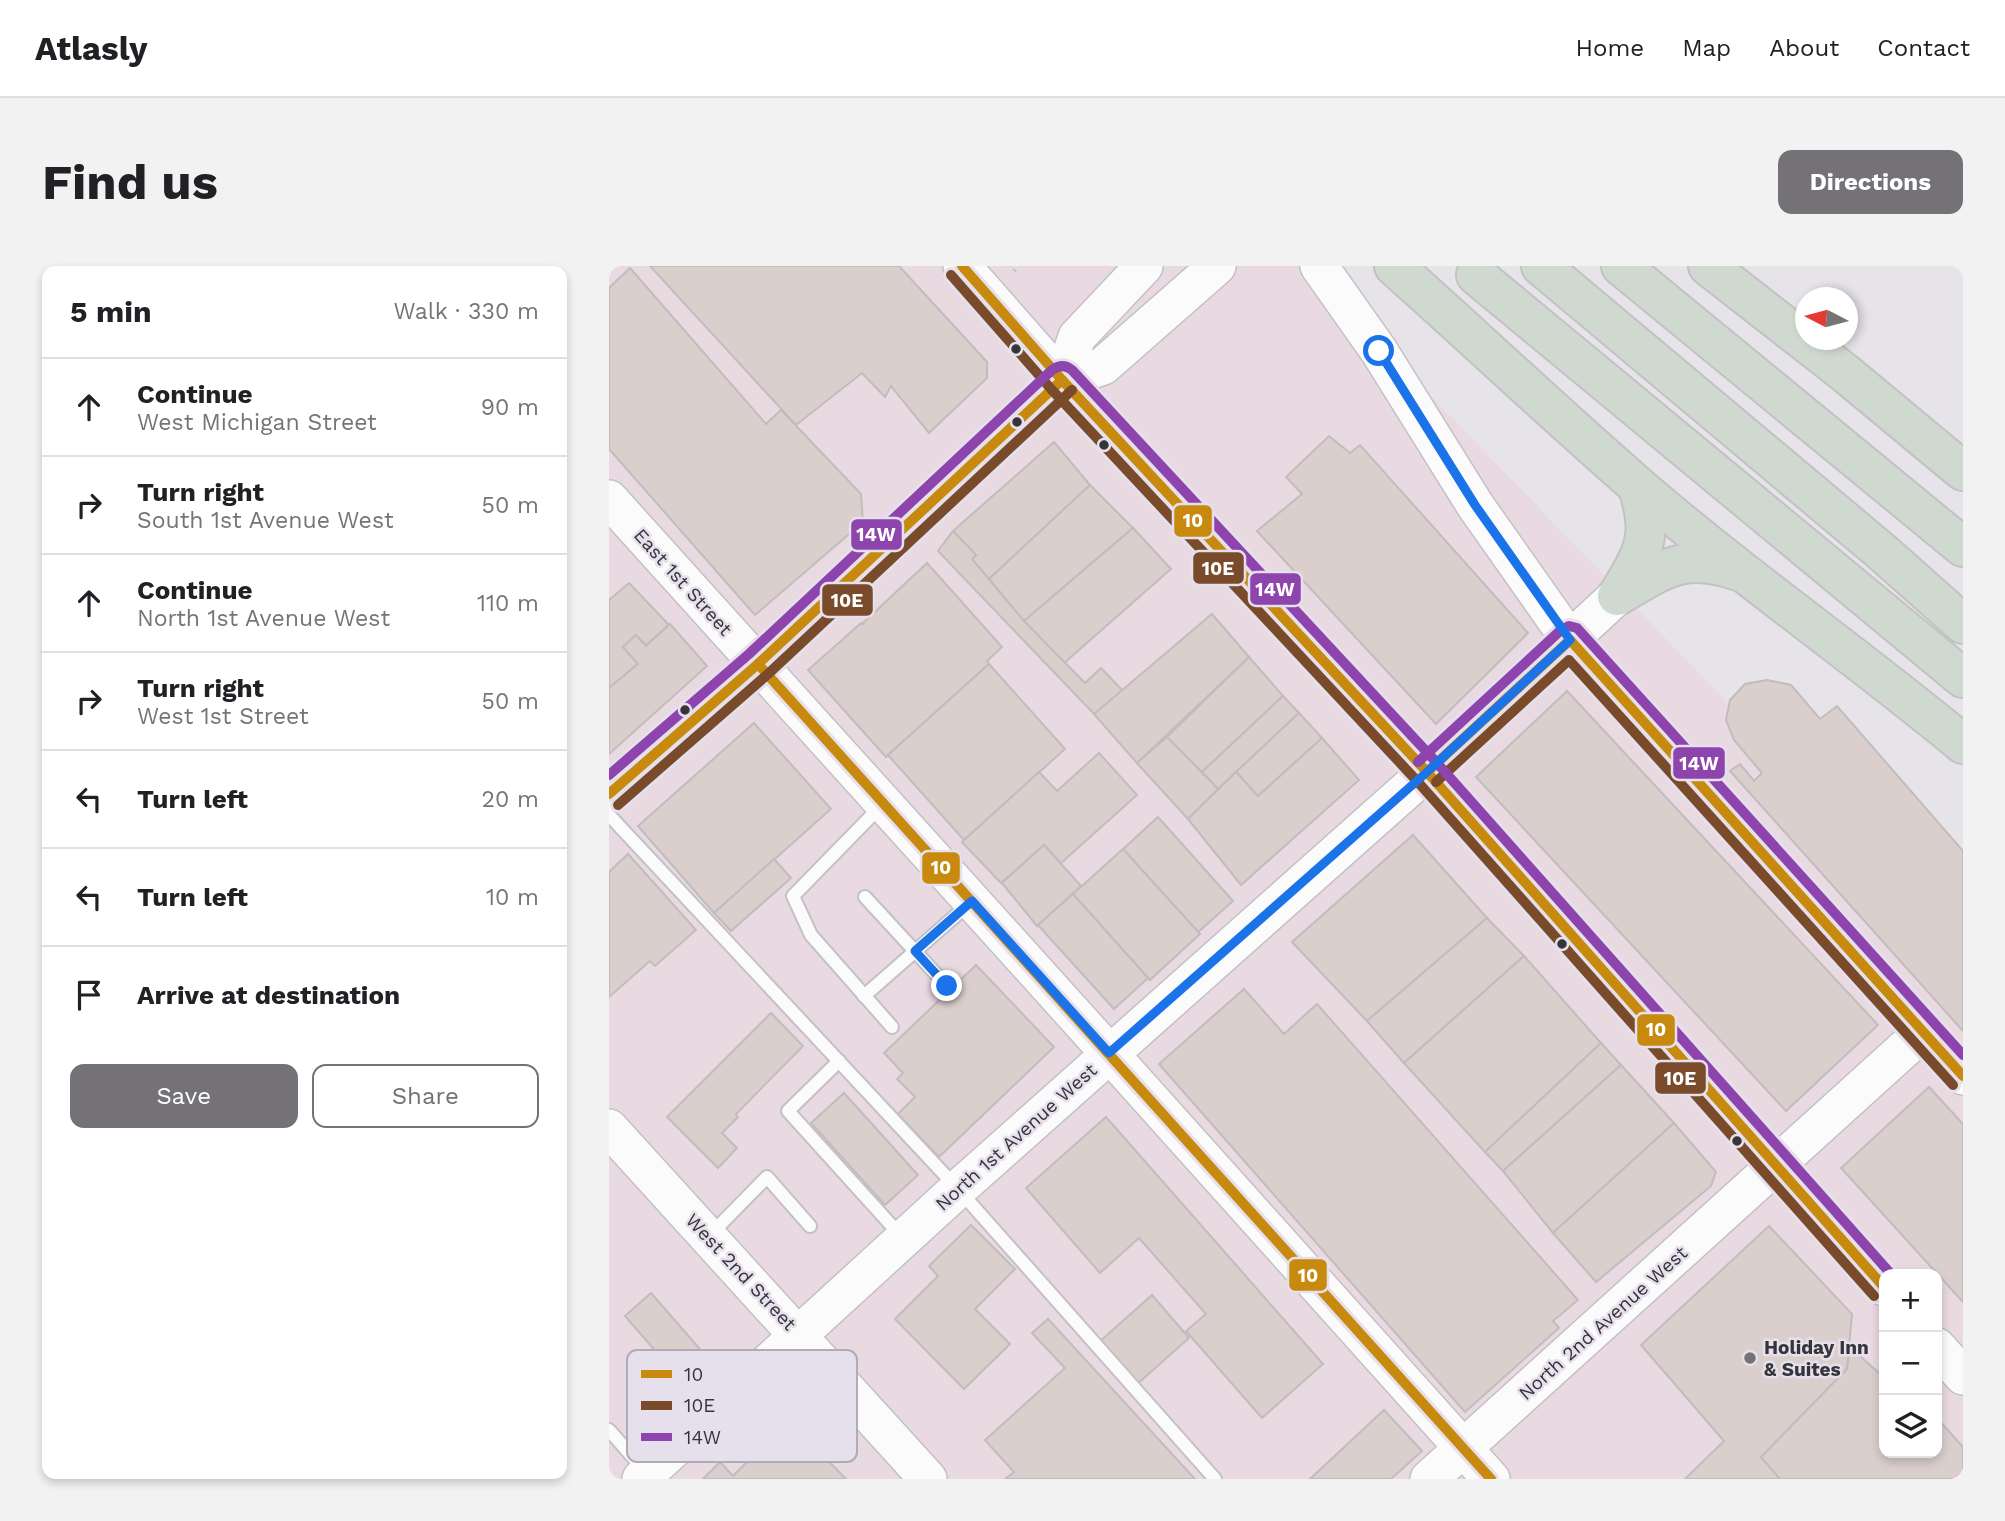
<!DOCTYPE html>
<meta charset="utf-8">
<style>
:root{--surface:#fff;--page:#f2f2f2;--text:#202124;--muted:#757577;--line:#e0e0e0;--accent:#747177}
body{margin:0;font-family:"Work Sans",sans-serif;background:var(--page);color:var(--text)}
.controls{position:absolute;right:21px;bottom:21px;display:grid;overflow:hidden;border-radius:14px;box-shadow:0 4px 10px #0003}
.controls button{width:63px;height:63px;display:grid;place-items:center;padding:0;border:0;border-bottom:2px solid var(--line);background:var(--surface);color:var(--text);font:35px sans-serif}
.compass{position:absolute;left:1186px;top:21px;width:63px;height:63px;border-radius:50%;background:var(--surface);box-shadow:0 4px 10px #0003;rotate:276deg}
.stop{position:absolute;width:21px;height:21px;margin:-16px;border:5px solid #1a73e8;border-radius:50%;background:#fff}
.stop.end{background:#1a73e8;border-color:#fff;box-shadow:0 2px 7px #0008}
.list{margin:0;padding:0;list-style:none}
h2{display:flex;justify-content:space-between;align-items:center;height:91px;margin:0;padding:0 28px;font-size:30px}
h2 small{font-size:23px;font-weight:400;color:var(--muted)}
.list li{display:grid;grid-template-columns:46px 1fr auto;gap:21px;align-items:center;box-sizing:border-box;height:98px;padding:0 28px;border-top:2px solid var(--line)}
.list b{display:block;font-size:26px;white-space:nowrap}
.list p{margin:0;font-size:23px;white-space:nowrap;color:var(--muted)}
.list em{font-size:23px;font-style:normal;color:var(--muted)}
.actions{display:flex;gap:14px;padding:21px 28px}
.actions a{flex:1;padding:16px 0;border:2px solid var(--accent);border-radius:14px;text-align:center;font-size:24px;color:var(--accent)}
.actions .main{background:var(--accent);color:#fff}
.icon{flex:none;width:38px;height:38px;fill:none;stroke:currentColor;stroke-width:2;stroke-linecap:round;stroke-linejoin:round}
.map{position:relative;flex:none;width:1354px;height:1213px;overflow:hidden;border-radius:14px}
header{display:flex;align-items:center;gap:42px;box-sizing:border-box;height:98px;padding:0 35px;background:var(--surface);border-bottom:2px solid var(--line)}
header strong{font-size:33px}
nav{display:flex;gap:38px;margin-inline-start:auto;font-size:24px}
.intro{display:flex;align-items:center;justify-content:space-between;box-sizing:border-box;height:168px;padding:0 42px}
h1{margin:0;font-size:49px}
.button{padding:18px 32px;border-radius:14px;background:var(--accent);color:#fff;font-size:24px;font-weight:700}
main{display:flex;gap:42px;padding:0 42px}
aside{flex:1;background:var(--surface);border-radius:14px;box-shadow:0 4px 10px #0003}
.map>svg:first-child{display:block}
</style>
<header>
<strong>Atlasly</strong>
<nav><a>Home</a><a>Map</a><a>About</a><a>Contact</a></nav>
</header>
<div class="intro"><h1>Find us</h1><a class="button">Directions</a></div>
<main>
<aside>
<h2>5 min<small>Walk · 330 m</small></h2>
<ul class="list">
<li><svg class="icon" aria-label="ahead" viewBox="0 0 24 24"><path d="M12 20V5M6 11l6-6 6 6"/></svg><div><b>Continue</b><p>West Michigan Street</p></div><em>90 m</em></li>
<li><svg class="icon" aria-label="right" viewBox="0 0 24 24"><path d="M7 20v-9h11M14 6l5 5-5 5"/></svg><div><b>Turn right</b><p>South 1st Avenue West</p></div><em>50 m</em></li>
<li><svg class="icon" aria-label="ahead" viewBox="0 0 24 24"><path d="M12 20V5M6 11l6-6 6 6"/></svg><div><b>Continue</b><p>North 1st Avenue West</p></div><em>110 m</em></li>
<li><svg class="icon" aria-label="right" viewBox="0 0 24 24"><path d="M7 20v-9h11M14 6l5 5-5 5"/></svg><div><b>Turn right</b><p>West 1st Street</p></div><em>50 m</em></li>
<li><svg class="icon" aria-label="left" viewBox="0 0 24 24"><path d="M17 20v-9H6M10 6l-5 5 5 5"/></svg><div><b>Turn left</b></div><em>20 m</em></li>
<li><svg class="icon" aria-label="left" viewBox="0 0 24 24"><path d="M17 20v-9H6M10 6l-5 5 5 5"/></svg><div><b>Turn left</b></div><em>10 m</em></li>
<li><svg class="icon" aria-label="arrive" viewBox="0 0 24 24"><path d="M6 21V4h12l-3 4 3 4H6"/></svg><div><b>Arrive at destination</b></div></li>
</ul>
<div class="actions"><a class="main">Save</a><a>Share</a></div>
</aside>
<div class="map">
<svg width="1354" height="1213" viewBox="0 0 1354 1213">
<rect width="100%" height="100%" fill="#e6e3e9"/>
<path fill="#e9d9e0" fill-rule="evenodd" d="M0 0H696L1354 680V1213H0ZM1275 1008H1328V1187H1275Z"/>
<g fill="#dbcfce" stroke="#c1bcbe" stroke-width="2">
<polygon points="41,0 290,0 378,96 378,112 320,167 282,120 276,131 253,107 187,159"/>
<polygon points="21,2 157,158 172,144 252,228 254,256 146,349 0,183 0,22"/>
<polygon points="720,170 741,187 751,179 919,367 827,458 648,265 693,228 677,211"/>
<polygon points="445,176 481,219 380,313 363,293 367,289 344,265"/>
<polygon points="481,219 524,262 415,355 380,313"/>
<polygon points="524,262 562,303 455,397 415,355"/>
<polygon points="344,265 367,289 363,293 415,355 476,417 492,402 514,425 485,448 329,285"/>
<polygon points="318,297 393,381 378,395 380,398 277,491 199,404 252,357 253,358"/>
<polygon points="20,317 60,359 37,379 27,369 14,381 29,398 0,422 0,334"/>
<polygon points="603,348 640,391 528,497 485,448"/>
<polygon points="61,358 98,400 0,488 0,422 29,398 14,381 27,369 37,380"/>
<polygon points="640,391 674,430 593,506 558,471"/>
<polygon points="380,398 456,483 355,574 279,489"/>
<polygon points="1158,414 1182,419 1211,453 1228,440 1354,585 1354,765 1121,505 1131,498 1145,515 1153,507 1125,474 1117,454 1121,434 1136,418"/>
<polygon points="958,425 1269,759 1177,845 867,511"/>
<polygon points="674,430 690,447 609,523 593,506"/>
<polygon points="690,447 713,472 649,530 627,506"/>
<polygon points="145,457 222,543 105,647 29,560"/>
<polygon points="558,471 609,523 579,553 528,497"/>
<polygon points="713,472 750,514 632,619 579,553 627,506 649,530"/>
<polygon points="490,487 528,529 452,597 435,579 392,617 353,576 430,506 448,525"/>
<polygon points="549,551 624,635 589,666 514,583"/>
<polygon points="804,569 878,652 758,755 683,676"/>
<polygon points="435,579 472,620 428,660 393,617"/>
<polygon points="514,583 591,668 541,714 464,628"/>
<polygon points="19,588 87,664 46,700 41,695 0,731 0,606"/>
<polygon points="165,593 182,612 122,665 105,647"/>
<polygon points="464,628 539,712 505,743 429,659"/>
<polygon points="878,652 915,690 795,797 758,755"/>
<polygon points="915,690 992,777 876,886 795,797"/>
<polygon points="367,699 445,781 330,891 289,848 306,831 288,813 294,807 275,787"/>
<polygon points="635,723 675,768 708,738 969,1034 944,1055 950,1062 856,1146 550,798"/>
<polygon points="162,747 194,780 127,848 129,851 113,867 128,882 109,902 58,851"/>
<polygon points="992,777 1012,799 894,905 876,886"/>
<polygon points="1012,799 1065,857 944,967 894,905"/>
<polygon points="1320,821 1354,858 1354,1036 1232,902"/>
<polygon points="235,827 309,909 276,939 202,857"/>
<polygon points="497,851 714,1098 653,1152 577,1065 597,1048 530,972 491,1007 417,922"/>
<polygon points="1065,857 1107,906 1102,920 987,1016 944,967"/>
<polygon points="362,959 406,1003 366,1043 401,1078 355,1123 286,1053 329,1010 320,1000"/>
<polygon points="1160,960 1243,1048 1238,1103 1152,1191 1171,1213 1076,1213 1115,1175 1032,1079"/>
<polygon points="42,1027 103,1097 77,1120 16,1050"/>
<polygon points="543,1029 580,1072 526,1120 489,1077"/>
<polygon points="439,1053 586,1213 396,1213 405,1206 376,1174 456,1102 423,1067"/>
<polygon points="1241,1081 1271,1108 1275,1105 1275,1187 1328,1187 1328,1152 1354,1181 1354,1213 1171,1213 1152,1191 1238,1103"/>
<polygon points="775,1144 813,1185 782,1213 701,1213"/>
<polygon points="187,1162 237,1213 94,1213 111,1196 124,1210 152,1182 159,1189"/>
</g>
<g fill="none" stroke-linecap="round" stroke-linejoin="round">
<g stroke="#c3c1c6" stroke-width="16">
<g id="lane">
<polyline points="272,540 184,630 202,669 283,761"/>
<polyline points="0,549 349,923 606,1213"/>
<polyline points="256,631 338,720"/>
<polyline points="255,730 360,638"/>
<polyline points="230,795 179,845 292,970"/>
<polyline points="102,968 158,911 201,960"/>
<polyline points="0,1164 37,1206"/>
</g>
</g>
<g stroke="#c3c1c6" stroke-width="40">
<g id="secondary">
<polyline points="353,0 453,114 818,506 1275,1021"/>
<polyline points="710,0 770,85 866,239 961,374 1354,810"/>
<polyline points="453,114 468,71 535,0"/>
<polyline points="0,233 500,787 882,1213"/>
<polyline points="0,528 149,398 453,114 494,100 608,0"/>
<polyline points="0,862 319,1213"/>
<polyline points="1328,1081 1354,1110"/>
<polyline points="32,1213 349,923 818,506 1008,330"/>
<polyline points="820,1213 1314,766"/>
</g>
</g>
<g stroke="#c3c1c4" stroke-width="42">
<g id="highway">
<path d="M785 0C867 73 947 149 1030 221 1134 311 1248 390 1354 478"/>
<polyline points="932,0 1273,286 1354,358"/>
<polyline points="1012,0 1354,281"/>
<polyline points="1099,0 1236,107 1354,205"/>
<polyline points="867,9 1354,412"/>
<path d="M1009 329C1023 305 1040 282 1036 253 1035 242 1032 231 1029 221"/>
<path d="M1008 330C1055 303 1074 286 1129 305"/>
</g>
</g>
<polyline stroke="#c6c4c7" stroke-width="4.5" stroke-dasharray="2 5" stroke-linecap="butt" points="405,5 410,0"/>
<use href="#lane" stroke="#fbfbfc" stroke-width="12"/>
<use href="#secondary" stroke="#fbfbfc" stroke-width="37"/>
<use href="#highway" stroke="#d0d9d0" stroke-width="38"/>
<g stroke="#e5e0ec" stroke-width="16">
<g id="bus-1">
<polyline points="353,0 453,114 818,506 1275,1021"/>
<polyline points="149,398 882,1213"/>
<polyline points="818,506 961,374 1354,810"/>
<polyline points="0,528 149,398 453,114"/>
</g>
</g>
<g stroke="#e5e0ec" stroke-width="16">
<g id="bus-2">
<polyline points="342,9 443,124 808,515 1265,1030"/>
<polyline points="827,516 960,394 1344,819"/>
<polyline points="9,539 159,408 463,124"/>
</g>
</g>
<g stroke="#e5e0ec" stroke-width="16">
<g id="bus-3">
<polyline points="809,496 952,364 960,360 968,362 1354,789"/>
<path d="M0 509 140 388 443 104C450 99 457 99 463 104L828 497 1282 1008"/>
</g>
</g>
<use href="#bus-1" stroke="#c78a0e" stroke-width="10"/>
<use href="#bus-2" stroke="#7a4b2a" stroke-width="10"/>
<use href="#bus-3" stroke="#8e44ad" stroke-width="10"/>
</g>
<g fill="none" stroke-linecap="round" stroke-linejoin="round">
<polyline stroke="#1a73e8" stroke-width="9" points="338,720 306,685 363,635 500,787 818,506 961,374 866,239 770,85"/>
</g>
<g fill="#363439" stroke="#e5e0ec" stroke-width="2.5">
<circle cx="407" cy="83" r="6"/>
<circle cx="408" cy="156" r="6"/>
<circle cx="495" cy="179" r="6"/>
<circle cx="76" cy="444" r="6"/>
<circle cx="953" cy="678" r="6"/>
<circle cx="1128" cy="875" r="6"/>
</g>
<circle fill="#747177" stroke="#e5e0ec" stroke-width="2.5" cx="1141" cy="1092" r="7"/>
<g text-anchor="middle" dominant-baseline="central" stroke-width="5" stroke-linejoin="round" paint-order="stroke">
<g font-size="19" fill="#363439" stroke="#e5e0ec">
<text transform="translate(74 316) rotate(48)">East 1st Street</text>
<text transform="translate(407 871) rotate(-42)">North 1st Avenue West</text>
<text transform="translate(132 1006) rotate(47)">West 2nd Street</text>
<text transform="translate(994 1057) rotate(-42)">North 2nd Avenue West</text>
</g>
<g font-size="19" font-weight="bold" fill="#363439" stroke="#e5e0ec" text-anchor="start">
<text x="1155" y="1081">Holiday Inn<tspan x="1155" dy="22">&amp; Suites</tspan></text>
</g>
</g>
<rect x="18" y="1084" width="230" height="112" rx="10" fill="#e5e0ec" stroke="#b0acb6" stroke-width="2"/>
<rect x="32" y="1104" width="31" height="8" fill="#c78a0e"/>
<rect x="32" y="1135" width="31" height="9" fill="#7a4b2a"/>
<rect x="32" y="1167" width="31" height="8" fill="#8e44ad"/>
<g font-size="19" fill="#363439">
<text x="75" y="1115">10</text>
<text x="75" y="1146">10E</text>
<text x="75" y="1178">14W</text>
</g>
<g stroke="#e5e0ec" stroke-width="2.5">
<rect x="564" y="238" width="40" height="34" rx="7" fill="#c78a0e"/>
<rect x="241" y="252" width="53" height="33" rx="7" fill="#8e44ad"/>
<rect x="583" y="285" width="53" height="34" rx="7" fill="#7a4b2a"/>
<rect x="640" y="306" width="53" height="34" rx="7" fill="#8e44ad"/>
<rect x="212" y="317" width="53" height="34" rx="7" fill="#7a4b2a"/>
<rect x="1063" y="480" width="54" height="34" rx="7" fill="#8e44ad"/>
<rect x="312" y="585" width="40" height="34" rx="7" fill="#c78a0e"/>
<rect x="1027" y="747" width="40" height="34" rx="7" fill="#c78a0e"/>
<rect x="1045" y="795" width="53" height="34" rx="7" fill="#7a4b2a"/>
<rect x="679" y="992" width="40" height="34" rx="7" fill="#c78a0e"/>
</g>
<g font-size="19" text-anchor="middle" font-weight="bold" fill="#fff">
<text x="584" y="261">10</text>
<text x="267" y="275">14W</text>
<text x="609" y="309">10E</text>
<text x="666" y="330">14W</text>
<text x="238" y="341">10E</text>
<text x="1090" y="504">14W</text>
<text x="332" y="608">10</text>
<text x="1047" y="770">10</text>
<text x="1071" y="819">10E</text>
<text x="699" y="1016">10</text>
</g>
</svg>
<div class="controls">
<button>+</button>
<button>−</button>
<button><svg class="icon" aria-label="layers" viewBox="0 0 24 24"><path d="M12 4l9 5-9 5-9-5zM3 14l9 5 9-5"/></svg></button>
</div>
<svg class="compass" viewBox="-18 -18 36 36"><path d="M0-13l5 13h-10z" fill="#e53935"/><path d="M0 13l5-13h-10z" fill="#757577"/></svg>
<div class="stop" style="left:770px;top:85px"></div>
<div class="stop end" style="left:338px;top:720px"></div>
</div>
</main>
